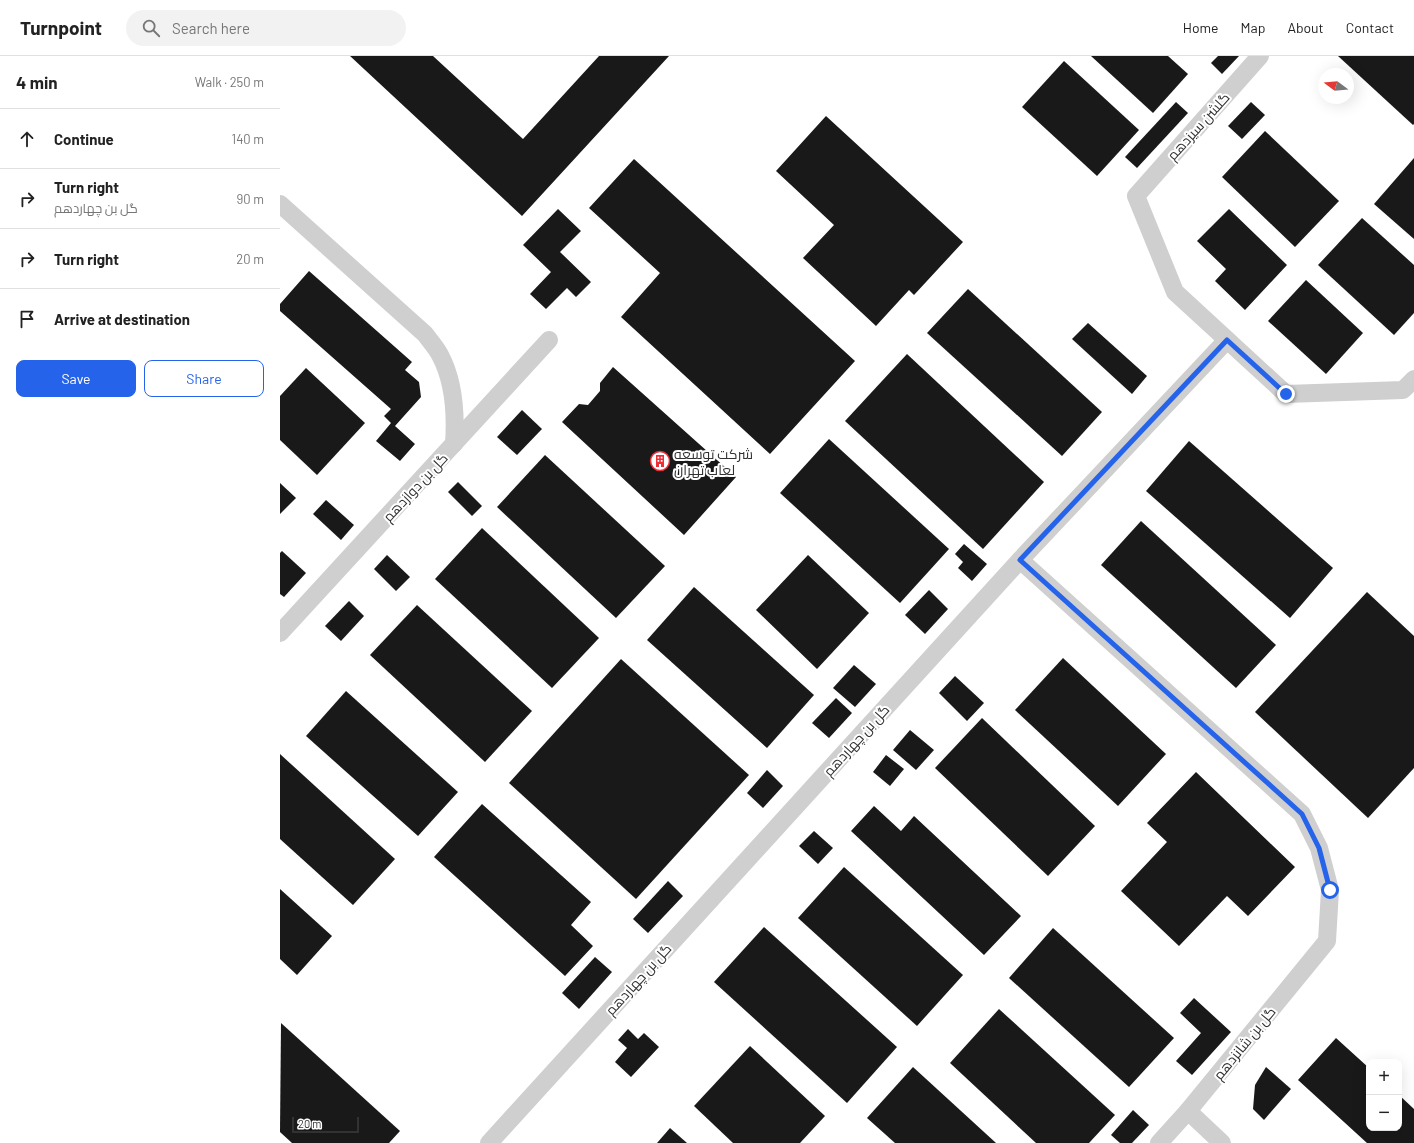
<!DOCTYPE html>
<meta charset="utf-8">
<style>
:root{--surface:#fff;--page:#f2f2f2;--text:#222;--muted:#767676;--line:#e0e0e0;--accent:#2563eb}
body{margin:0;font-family:Barlow,Cairo,sans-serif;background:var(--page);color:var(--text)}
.controls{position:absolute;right:12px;bottom:12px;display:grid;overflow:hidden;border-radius:8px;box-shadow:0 4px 16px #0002}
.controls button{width:36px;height:36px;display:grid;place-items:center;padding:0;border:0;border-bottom:1px solid var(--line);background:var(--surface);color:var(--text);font:20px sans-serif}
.compass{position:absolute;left:1038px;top:12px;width:36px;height:36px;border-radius:50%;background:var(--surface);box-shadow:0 4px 16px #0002;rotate:286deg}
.scale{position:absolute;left:12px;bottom:10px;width:67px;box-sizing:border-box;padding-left:4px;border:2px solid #323232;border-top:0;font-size:11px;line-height:14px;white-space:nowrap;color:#323232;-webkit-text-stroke:3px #fff;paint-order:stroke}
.stop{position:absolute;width:12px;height:12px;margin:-9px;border:3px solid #2563eb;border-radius:50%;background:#fff}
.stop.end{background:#2563eb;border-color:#fff;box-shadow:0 1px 4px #0008}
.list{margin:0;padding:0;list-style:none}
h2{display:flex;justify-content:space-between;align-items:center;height:52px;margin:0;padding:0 16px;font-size:17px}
h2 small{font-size:13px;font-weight:400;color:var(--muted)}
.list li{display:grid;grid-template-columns:26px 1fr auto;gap:12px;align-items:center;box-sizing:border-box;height:60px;padding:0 16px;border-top:1px solid var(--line)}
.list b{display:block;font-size:15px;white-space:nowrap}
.list p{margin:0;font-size:13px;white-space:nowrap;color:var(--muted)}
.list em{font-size:13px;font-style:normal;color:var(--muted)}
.actions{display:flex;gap:8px;padding:12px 16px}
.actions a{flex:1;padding:9px 0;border:1px solid var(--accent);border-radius:8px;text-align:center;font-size:14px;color:var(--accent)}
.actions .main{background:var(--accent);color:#fff}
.icon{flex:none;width:22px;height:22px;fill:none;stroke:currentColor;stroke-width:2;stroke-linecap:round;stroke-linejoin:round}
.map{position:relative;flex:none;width:1134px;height:1087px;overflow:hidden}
header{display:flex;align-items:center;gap:24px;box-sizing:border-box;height:56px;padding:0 20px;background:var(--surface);border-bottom:1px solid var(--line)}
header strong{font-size:19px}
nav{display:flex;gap:22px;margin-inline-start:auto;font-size:14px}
.search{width:280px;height:36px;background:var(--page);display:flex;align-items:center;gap:10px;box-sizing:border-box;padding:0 14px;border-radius:22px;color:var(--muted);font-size:15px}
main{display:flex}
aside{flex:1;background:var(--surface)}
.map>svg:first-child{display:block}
</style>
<header>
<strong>Turnpoint</strong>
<div class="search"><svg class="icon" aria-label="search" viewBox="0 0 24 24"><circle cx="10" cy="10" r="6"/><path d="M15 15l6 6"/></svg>Search here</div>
<nav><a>Home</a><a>Map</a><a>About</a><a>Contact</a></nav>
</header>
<main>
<aside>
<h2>4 min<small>Walk · 250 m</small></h2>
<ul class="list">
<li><svg class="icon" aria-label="ahead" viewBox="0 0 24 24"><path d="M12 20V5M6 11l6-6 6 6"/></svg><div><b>Continue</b></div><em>140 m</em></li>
<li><svg class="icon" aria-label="right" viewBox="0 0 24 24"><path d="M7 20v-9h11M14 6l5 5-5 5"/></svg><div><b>Turn right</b><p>گل بن چهاردهم</p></div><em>90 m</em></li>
<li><svg class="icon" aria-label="right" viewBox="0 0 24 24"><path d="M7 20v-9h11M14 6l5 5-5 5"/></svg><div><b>Turn right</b></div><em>20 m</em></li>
<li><svg class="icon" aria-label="arrive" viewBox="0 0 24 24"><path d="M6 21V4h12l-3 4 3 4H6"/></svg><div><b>Arrive at destination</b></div></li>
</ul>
<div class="actions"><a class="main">Save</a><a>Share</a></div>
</aside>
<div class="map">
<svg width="1134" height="1087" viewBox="0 0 1134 1087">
<rect width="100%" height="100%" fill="#fff"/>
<g fill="#191919">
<polygon points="70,0 153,0 243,83 319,0 389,0 242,160"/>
<polygon points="811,0 888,0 908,18 873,57"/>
<polygon points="938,0 959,0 942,18 931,7"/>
<polygon points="1058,0 1134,0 1134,68 1133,69"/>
<polygon points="784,5 859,74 817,120 742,51"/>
<polygon points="896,46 908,57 857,112 845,101"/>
<polygon points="971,46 985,59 962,83 948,70"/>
<polygon points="546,60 683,186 634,239 629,234 596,270 523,202 554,169 496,115"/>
<polygon points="985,75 1059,145 1015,191 942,121"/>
<polygon points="1134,102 1134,183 1094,148"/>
<polygon points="354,103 575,305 490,398 341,261 380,217 309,152"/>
<polygon points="278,153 301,175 280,196 311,226 296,241 287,232 266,253 250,238 271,216 243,189"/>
<polygon points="949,153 1007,209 965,254 935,225 946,213 917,185"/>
<polygon points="1082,162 1134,209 1134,257 1114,279 1038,209"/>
<polygon points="29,215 132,306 125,314 139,326 141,341 115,370 135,388 120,405 96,385 111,367 104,360 111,353 0,255 0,248"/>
<polygon points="1026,224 1083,277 1046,318 988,265"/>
<polygon points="688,233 822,356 782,400 647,277"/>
<polygon points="808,267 867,320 852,338 792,283"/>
<polygon points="627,298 764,426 703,493 565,365"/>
<polygon points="333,311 456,421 404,479 282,366 299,348 308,349 320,335 320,327"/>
<polygon points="26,312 85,367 37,419 0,384 0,340"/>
<polygon points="242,354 262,373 237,399 217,381"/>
<polygon points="549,383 669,493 620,547 500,437"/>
<polygon points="909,385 1053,512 1010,562 866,435"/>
<polygon points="265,399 385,510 336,562 217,451"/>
<polygon points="178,426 202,450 192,460 168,436"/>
<polygon points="0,427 16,442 0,458"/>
<polygon points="46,444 74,469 61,484 33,458"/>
<polygon points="861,465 996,589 956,632 821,509"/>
<polygon points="202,472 319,582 272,632 155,523"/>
<polygon points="684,488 707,508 692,525 678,512 683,506 675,498"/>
<polygon points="2,495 26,517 4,541 0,538 0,497"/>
<polygon points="107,499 130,521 116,535 94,513"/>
<polygon points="528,499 589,557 537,613 476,554"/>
<polygon points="414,531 534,639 487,692 367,584"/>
<polygon points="649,534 668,553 645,578 625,559"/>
<polygon points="1087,536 1134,580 1134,712 1088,762 975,656"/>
<polygon points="69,545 84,560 61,585 45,570"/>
<polygon points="137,549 252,655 205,706 90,599"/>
<polygon points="783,602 886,698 838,750 735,654"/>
<polygon points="341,603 469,719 356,843 229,727"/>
<polygon points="574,609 596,628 575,651 553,632"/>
<polygon points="675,620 704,647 687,665 659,637"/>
<polygon points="66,635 178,736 138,780 26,680"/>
<polygon points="556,642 572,657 549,682 532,667"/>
<polygon points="702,662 815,770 768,820 655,712"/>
<polygon points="630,674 654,694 636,714 613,694"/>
<polygon points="0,698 115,803 73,849 0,783"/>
<polygon points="606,699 624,713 610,730 593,716"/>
<polygon points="487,714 503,730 483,752 467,737"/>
<polygon points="916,716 1015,811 968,860 947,840 899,890 841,835 887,786 867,767"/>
<polygon points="202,748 311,846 291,869 313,890 285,920 154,801"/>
<polygon points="594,750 621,775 634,760 741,860 704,899 571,775"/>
<polygon points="534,775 553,792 538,808 519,790"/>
<polygon points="564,811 683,919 637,970 518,862"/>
<polygon points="388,825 403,840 368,877 353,863"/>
<polygon points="0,833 52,880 17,919 0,903"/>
<polygon points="484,871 617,991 567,1047 434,926"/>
<polygon points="773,872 894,982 849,1031 729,922"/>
<polygon points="315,901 332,916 299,953 282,937"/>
<polygon points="914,942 951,976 912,1019 896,1005 921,977 900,957"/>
<polygon points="719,953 835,1059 809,1087 756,1087 670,1007"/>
<polygon points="1,967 120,1075 109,1087 12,1087 0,1076"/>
<polygon points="348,973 358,983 364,977 379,991 351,1021 335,1006 347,992 338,984"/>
<polygon points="1056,982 1089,1012 1089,1072 1119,1072 1119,1039 1134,1053 1134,1087 1087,1087 1018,1024"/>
<polygon points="470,990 545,1060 520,1087 453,1087 414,1050"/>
<polygon points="633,1011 716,1087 615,1087 587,1062"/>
<polygon points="986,1011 1011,1033 984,1064 973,1053 975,1029"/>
<polygon points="853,1054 869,1069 852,1087 840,1087 831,1079"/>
<polygon points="390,1072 407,1087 377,1087"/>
</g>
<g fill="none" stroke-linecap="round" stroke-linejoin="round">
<g stroke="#cfcfcf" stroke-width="18">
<polyline points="980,0 856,140 895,236 1006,338 1123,334 1134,323"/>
<path d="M0 148 145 278C150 285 156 291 160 299 174 325 176 359 174 388"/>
<polyline points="740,504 1022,758 1039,792 1050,834 1047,885 908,1055 879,1087"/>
<polyline points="0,577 269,284"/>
<polyline points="908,1055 942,1087"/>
<polyline points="209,1087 740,504 947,284"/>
</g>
</g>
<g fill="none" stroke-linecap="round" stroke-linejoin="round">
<polyline stroke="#2563eb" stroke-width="5" points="1006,338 947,284 740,504 1022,758 1039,792 1050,834"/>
</g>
<defs>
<g id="building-ring" transform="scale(1)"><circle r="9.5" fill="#fff" stroke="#ee2e37" stroke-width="1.5"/><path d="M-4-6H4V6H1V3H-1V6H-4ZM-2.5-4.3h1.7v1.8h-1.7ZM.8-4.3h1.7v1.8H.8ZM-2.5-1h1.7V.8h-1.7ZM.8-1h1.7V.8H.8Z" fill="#ee2e37"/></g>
</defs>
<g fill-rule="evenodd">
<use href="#building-ring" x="380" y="405"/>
</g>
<g text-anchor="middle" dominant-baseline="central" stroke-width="4" stroke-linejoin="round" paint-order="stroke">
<g font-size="14" fill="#323232" stroke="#fff">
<text transform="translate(918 70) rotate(-48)">گلشن سیزدهم</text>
<text transform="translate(135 431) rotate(-47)">گل بن دوازدهم</text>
<text transform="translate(576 684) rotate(-48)">گل بن چهاردهم</text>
<text transform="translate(358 923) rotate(-48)">گل بن چهاردهم</text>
<text transform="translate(964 987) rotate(-51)">گل بن شانزدهم</text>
</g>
<g font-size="14" fill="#323232" stroke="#fff" text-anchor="start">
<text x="394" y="397">شرکت توسعه<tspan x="394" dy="16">لعاب تهران</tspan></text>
</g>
</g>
</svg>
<div class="controls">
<button>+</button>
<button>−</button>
</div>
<svg class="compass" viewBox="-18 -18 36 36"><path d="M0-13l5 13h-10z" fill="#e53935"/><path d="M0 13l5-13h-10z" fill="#767676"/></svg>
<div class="scale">20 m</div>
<div class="stop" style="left:1050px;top:834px"></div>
<div class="stop end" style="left:1006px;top:338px"></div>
</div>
</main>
